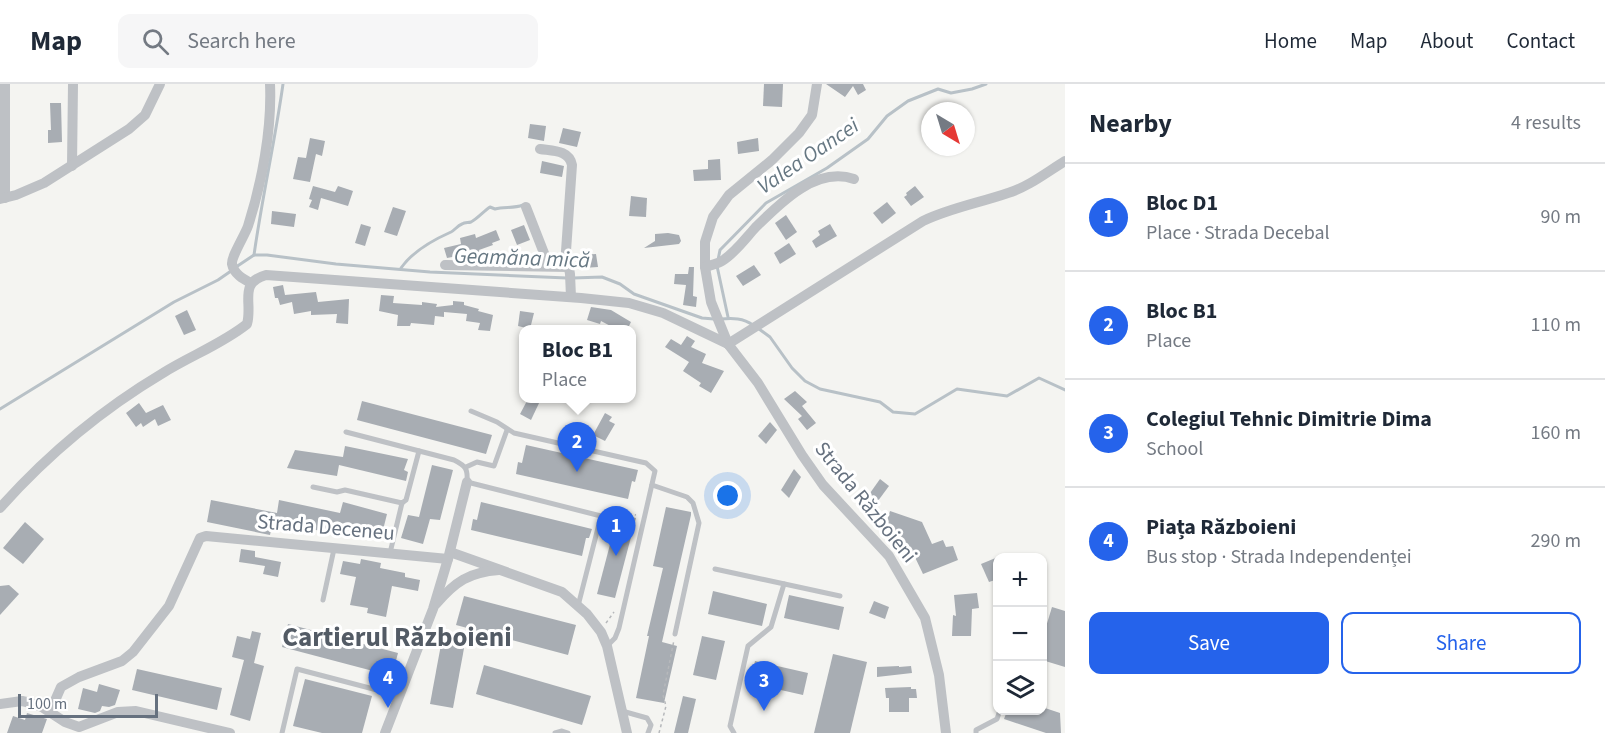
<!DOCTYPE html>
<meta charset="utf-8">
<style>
:root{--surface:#fff;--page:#f6f6f7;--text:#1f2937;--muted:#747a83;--line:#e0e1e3;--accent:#2563eb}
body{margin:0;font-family:"Source Sans 3",sans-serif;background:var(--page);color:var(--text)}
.controls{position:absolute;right:18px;bottom:18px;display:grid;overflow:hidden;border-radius:12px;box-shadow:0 2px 4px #0004}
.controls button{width:54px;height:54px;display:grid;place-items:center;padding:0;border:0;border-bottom:2px solid var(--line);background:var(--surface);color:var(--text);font:30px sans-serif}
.compass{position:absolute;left:921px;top:18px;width:54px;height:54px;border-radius:50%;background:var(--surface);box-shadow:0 2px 4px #0004;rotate:142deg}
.scale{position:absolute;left:18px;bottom:15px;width:140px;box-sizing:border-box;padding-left:6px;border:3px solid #66717f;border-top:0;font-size:16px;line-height:21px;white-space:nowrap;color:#66717f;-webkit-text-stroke:4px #fff;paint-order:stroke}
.you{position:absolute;left:728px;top:412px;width:21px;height:21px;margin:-15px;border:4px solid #fff;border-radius:50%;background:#1a73e8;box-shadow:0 0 0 9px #1a73e833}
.badge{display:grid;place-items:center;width:39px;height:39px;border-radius:50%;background:var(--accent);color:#fff;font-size:20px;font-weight:700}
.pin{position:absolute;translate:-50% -50px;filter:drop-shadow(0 2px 3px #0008)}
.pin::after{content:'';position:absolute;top:32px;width:21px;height:18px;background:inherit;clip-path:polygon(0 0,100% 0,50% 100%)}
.popup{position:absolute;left:519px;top:241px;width:117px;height:78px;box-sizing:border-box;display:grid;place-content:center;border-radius:12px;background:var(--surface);filter:drop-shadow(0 2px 4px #0005);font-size:20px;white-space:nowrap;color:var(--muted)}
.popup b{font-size:22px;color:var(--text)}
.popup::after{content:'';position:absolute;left:50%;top:100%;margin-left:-12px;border:12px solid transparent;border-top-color:var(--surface)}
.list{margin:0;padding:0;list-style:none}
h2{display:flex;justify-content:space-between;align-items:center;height:78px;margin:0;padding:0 24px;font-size:26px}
h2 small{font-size:20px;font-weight:400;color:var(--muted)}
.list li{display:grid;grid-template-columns:39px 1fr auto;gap:18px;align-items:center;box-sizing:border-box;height:108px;padding:0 24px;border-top:2px solid var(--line)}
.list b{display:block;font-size:22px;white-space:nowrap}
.list p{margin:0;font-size:20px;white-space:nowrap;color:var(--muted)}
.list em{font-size:20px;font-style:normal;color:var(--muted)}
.actions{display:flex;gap:12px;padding:18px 24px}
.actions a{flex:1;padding:14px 0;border:2px solid var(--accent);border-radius:12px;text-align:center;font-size:21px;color:var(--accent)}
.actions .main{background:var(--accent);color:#fff}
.icon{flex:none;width:33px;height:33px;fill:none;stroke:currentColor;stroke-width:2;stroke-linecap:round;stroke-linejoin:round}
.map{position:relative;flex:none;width:1065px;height:649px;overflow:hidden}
header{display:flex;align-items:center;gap:36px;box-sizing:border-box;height:84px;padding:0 30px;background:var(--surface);border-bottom:2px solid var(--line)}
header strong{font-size:28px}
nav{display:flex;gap:33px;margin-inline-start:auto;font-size:21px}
.search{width:420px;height:54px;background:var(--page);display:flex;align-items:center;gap:15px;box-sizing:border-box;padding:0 21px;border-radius:12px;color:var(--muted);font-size:22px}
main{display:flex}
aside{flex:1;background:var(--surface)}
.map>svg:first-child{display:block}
</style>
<header>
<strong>Map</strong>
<div class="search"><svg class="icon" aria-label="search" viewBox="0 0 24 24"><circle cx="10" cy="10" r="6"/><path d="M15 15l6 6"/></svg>Search here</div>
<nav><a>Home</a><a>Map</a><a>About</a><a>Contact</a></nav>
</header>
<main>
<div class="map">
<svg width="1065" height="649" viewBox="0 0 1065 649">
<rect width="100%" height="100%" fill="#f4f4f1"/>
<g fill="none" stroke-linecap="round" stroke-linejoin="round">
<g stroke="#b8c1c7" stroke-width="3">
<path d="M254 171C262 114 275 57 283 0"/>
<polyline points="718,176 720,166 766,119 827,84 868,55 887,32 908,17 938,5 951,9 972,5 986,0"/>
<polyline points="717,182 728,233"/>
<polyline points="236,183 254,171 267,171 336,180 430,188 567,194"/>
<path d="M401 184C412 168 433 156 451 148 455 146 457 142 462 140 465 138 468 139 471 138 477 135 484 127 490 123L495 125C504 122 513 125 523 121"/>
<polyline points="573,194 602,193 620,200 634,210 702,234 714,235"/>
<path d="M721 235C733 234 743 234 753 241"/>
<polyline points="759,245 770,253 792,284 805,297 820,305 880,318 893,328 915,330 957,305 1007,312 1039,294 1065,306"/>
<polyline points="0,325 174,218 218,196 231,187"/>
</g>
</g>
<g fill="#a8adb3">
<polygon points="764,0 783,0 782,23 763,22"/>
<polygon points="826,0 863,0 866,6 858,11 853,2 845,13"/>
<polygon points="50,19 61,19 62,58 48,59 48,46 51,46"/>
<polygon points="530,40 546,42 544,57 528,54"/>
<polygon points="563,44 581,48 577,63 559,59"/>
<polygon points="310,54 325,57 322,72 316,70 310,98 293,95 298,73 306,74"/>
<polygon points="758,54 759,67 738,70 737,58"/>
<polygon points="720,75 721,96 694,97 693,86 708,85 708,76"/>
<polygon points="542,77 564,82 562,93 540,89"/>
<polygon points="313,102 335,108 338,102 353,107 348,122 321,114 318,126 309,123 312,116 309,115"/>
<polygon points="915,102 924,113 911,122 904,113 907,111 906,109"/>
<polygon points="631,112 647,114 646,133 629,132"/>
<polygon points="887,118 896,129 882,140 873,129"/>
<polygon points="393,123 406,127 397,152 384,148"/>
<polygon points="272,127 296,130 294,143 271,140"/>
<polygon points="786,131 797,148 786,156 775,139"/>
<polygon points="361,140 371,143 365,162 355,159"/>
<polygon points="830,140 837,152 816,164 812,157 820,151 818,147"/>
<polygon points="524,141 530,156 517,161 511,146"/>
<polygon points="496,146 500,156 492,159 493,161 479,166 481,174 469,174 468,170 447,174 444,164 461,160 460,154 475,150 476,154"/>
<polygon points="668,149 679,151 681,157 679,160 644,164 655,157 655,150"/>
<polygon points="789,159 796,170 780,180 774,169"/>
<polygon points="596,170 598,183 583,184 582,171"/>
<polygon points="754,181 761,191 743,202 736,192"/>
<polygon points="689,183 694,183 693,212 697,213 696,223 683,221 686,201 674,200 675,190 688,190"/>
<polygon points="283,201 285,211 316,208 318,218 349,215 348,240 336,239 337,230 311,231 311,227 294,230 292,218 280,221 278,214 275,214 273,203"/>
<polygon points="381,211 394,212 393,219 422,221 422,218 437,220 436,223 453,221 453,217 464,218 464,221 479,225 478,227 493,231 490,247 478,246 480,239 466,237 467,230 444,228 444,233 435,232 434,241 411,239 410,242 397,242 398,231 379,227"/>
<polygon points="591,223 611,226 631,238 627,246 618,246 601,237 600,240 587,236"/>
<polygon points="187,226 196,246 184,251 175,232"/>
<polygon points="520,227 534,229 530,245 518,242"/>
<polygon points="687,252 695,257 691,263 706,270 702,279 724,287 711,309 699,302 701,299 683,287 689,278 665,263 671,255 681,261"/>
<polygon points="795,307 807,318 802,322 816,339 807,346 798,335 802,332 784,315"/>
<polygon points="528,315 540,317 531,336 520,330"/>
<polygon points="362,317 492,351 486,370 357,336"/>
<polygon points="139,319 146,329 163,321 171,336 158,342 155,335 143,343 141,339 136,343 126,329"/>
<polygon points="605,329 612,333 609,337 615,340 605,357 593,351"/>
<polygon points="770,338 777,346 766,360 758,352"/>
<polygon points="526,361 638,386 635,398 632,397 628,415 516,390 518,378 522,379"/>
<polygon points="345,362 408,375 404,386 408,388 406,397 339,381 337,392 287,384 295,366 343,373"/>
<polygon points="432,381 453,386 440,436 430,435 423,460 401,454 408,431 419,433"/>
<polygon points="794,385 801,393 789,414 781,406"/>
<polygon points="880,395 889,402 872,425 863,419"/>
<polygon points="211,416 277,429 279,416 340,429 343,418 387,430 382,450 337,438 335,450 273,437 270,451 207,438"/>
<polygon points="481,418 592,445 589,454 586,454 582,472 471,446 473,435 477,436"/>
<polygon points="666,423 691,428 691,431 662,558 677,562 664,619 636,614 649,552 647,552 663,484 653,482"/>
<polygon points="890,427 922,438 932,460 943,456 946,463 953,462 958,476 923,490 912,467 902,471 900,461 903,460 900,449 885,443"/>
<polygon points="618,430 636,434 615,514 597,510"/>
<polygon points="25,438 44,455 23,480 3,464"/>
<polygon points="241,465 255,467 255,473 281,478 278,493 263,490 265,482 239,478"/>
<polygon points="998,473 998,495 989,498 981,480"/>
<polygon points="361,475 381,479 380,484 405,489 405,493 420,496 418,507 392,502 386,533 367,529 368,524 350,521 356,493 340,490 343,477 360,480"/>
<polygon points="9,501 19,510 0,531 0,502"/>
<polygon points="713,507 767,520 762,542 708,530"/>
<polygon points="977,509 979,524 972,525 971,552 952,552 953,531 956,532 954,511"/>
<polygon points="789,511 844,523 839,546 784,534"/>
<polygon points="464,512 576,541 568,571 456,541"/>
<polygon points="874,517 889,523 885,535 869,529"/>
<polygon points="1052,523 1065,527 1065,583 1042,576 1042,556"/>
<polygon points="288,540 398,569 392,592 282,563"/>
<polygon points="252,547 261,549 254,579 264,582 250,637 230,631 244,576 232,573 237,552 250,555"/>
<polygon points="702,552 725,557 716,596 693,591"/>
<polygon points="442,555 465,559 453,624 430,620"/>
<polygon points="833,570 867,578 850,649 814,649"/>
<polygon points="755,577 808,589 803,611 750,599"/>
<polygon points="484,581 591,612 582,641 476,610"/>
<polygon points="899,582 899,583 911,582 912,589 877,593 877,583"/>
<polygon points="137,585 222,604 217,626 132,606"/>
<polygon points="305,595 372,612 362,649 322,649 293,642"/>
<polygon points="99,600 120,606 115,621 109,623 102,622 100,627 95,629 78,625 83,604 97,608"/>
<polygon points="911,603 911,605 916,605 917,614 909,614 909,628 889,628 889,614 886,614 885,604"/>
<polygon points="683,612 696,615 688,649 674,649"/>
<polygon points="1042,623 1060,629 1061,649 1046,649 1004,635 1007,627 1042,627"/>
<polygon points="27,629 47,635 42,649 7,649 13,632 25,636"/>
</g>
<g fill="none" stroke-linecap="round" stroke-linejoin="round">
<g stroke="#b6b8bb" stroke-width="1.5" stroke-dasharray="3 3" stroke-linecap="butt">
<polyline points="606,429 612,426 636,431"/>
<polyline points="606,539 614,528"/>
<polyline points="659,649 666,622 663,611 674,556"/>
</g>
<g stroke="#bec1c5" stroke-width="5">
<polyline points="471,327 497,338 514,349 646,379 655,387 619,544 615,554 607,562"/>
<path d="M346 348 454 376C466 382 468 385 467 398L601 432 578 522"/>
<polyline points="466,383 477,378 494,382 507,346"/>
<polyline points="652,401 687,413 693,419 699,439 675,550"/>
<polyline points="313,403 337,408 345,406 402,419 406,416 419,367"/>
<polyline points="390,469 402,419"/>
<polyline points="715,485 840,512"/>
<polyline points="1042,509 1043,509"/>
<polyline points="323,516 334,465"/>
<polyline points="622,627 647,634 651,641 648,649"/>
<polyline points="282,649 297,585 400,612"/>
<polyline points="555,649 562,647 568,649"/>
<polyline points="734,649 730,642 748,562 771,543 784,500"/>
<polyline points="976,649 976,646 997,635 1000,626"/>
</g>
<g stroke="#bec1c5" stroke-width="10">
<polyline points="817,0 812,31 799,49 772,76 729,111 713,133 705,158 705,183 711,218 728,260 758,299 802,371 823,401 889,472 925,534 939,591 946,649"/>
<path d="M540 65C553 67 569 66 572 81L566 167 570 190 571 213"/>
<polyline points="72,82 73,0"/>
<polyline points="5,114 5,0"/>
<polyline points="0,115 16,111 44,99 129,45 145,31 160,0"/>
<polyline points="526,123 549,182"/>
<polyline points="445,181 569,183"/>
<path d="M705 183C711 181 717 180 722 177 735 169 745 155 755 144 780 119 816 82 854 95"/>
<path d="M251 199C243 195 234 190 232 180 231 173 245 151 248 142 262 98 272 45 270 0"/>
<path d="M728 260 923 137C950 124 979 119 1008 109 1028 103 1047 88 1065 77"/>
<path d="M0 424C48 370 101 326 163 289 190 272 222 260 247 240 253 219 238 199 266 191L581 214 629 219 663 229 728 260"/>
<polyline points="450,468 562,508 587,530 601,548 607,562 627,649"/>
<path d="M436 520C455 498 469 488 499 486"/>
<polyline points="0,620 22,617 31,619 42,623 65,638 79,643 118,628 136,627 230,649"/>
<polyline points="50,628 61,603 79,593 122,577 133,568 169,522 200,454 206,452 448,475"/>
<polyline points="385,649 433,525 448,475 467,398"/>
</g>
</g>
<g text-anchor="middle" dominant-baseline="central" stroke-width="6" stroke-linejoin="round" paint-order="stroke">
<g font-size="21" fill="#66717f" stroke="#fff">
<text transform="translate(866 418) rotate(51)">Strada Războieni</text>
<text transform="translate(326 443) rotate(5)">Strada Deceneu</text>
</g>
<g font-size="22" font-style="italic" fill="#677883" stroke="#fff">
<text transform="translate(808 72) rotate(-34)">Valea Oancei</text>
<text transform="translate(522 174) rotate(2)">Geamăna mică</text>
</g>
<g font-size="27" font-weight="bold" fill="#535b65" stroke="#fff">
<text x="397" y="553">Cartierul Războieni</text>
</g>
</g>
</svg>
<div class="controls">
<button>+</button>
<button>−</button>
<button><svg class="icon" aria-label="layers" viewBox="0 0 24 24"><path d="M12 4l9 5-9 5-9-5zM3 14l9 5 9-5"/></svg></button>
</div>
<svg class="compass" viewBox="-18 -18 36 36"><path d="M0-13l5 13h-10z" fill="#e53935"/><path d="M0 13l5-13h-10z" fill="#747a83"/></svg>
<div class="scale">100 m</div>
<div class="you"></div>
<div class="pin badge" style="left:616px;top:472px">1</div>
<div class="pin badge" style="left:577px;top:388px">2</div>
<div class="popup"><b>Bloc B1</b>Place</div>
<div class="pin badge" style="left:764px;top:627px">3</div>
<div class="pin badge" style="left:388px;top:624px">4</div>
</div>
<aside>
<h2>Nearby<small>4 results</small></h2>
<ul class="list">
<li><span class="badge">1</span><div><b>Bloc D1</b><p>Place · Strada Decebal</p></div><em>90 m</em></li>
<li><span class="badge">2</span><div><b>Bloc B1</b><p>Place</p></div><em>110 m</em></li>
<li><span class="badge">3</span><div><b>Colegiul Tehnic Dimitrie Dima</b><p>School</p></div><em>160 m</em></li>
<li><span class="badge">4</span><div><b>Piața Războieni</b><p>Bus stop · Strada Independenței</p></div><em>290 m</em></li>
</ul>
<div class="actions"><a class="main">Save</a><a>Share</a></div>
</aside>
</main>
